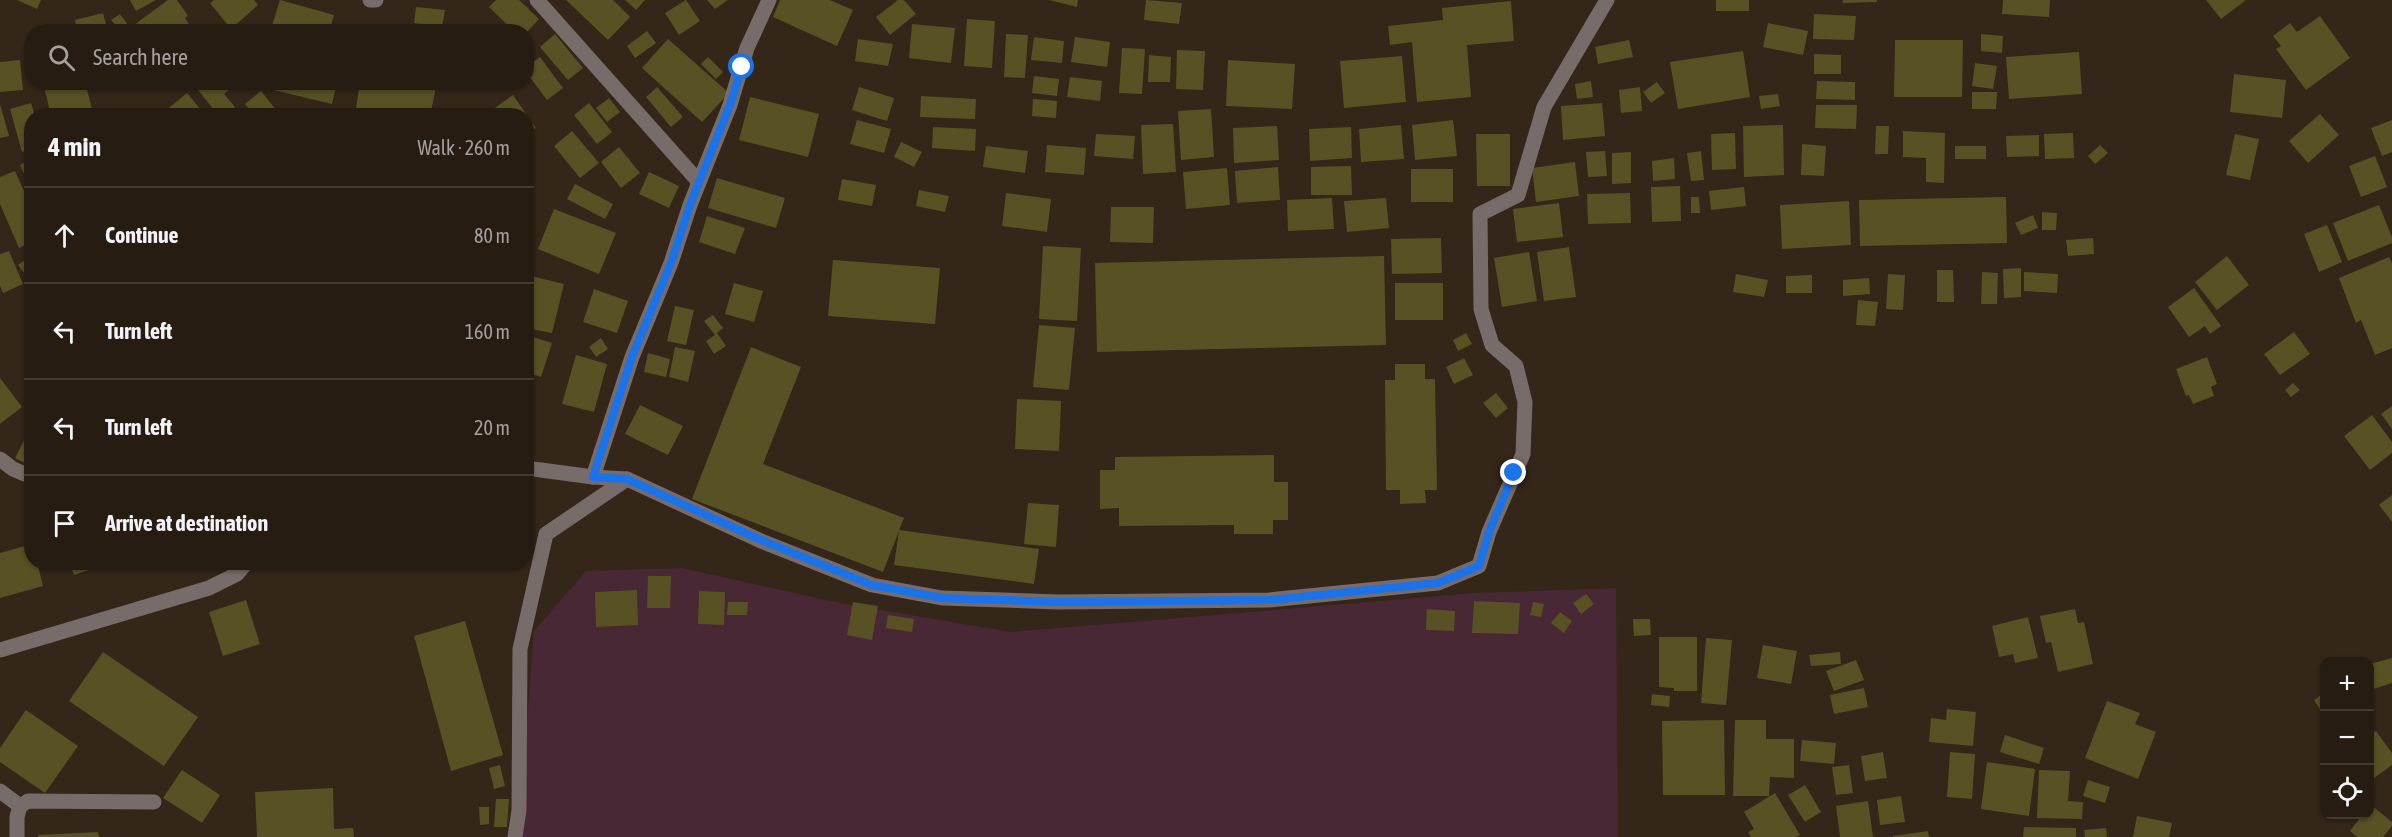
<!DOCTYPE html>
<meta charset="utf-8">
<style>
:root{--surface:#271c12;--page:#2f251b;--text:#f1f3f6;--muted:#a4a19f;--line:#433a32}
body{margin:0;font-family:"Asap Condensed",sans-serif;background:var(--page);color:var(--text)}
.controls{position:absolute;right:18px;bottom:18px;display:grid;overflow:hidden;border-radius:12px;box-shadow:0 2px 4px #0004}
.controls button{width:54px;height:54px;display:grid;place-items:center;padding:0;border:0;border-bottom:2px solid var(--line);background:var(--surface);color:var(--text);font:30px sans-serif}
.stop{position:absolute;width:18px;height:18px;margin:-14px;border:4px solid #1a73e8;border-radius:50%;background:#fff}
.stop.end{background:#1a73e8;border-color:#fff;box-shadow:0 2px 6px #0008}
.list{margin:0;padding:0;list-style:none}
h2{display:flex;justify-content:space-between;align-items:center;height:78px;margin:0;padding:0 24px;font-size:26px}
h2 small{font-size:20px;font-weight:400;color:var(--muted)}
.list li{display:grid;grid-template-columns:39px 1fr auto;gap:18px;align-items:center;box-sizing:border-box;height:96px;padding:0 24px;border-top:2px solid var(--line)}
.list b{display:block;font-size:22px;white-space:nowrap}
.list em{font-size:20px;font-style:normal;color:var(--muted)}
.icon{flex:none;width:33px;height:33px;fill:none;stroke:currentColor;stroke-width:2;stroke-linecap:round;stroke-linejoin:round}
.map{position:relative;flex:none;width:2392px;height:837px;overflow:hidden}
.search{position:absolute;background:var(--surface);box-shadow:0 2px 4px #0004;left:24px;top:24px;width:510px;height:66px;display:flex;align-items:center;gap:15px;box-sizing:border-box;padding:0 21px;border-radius:24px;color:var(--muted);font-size:22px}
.panel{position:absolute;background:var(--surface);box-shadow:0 2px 4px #0004;left:24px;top:108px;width:510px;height:462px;border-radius:24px}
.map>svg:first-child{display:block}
</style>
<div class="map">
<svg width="2392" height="837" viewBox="0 0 2392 837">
<rect width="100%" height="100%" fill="#342618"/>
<polygon fill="#472834" points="682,568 840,603 1011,632 1473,593 1616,588 1618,837 518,837 534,631 586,571"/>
<g fill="#585124">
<polygon points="17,0 41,0 37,9"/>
<polygon points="130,0 156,0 136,11"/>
<polygon points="168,0 177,0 188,16 185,18 194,32 139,32 134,25"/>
<polygon points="214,0 254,0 258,5 231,29 210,3"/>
<polygon points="280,0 334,15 329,32 280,32 271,29"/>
<polygon points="496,0 519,0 539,19 527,32 515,32 489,7"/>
<polygon points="566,0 613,0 630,17 608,40"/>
<polygon points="625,0 645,0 636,10"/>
<polygon points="686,0 700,21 679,35 665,13"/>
<polygon points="707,0 728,0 715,9"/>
<polygon points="780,0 830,0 853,10 837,46 773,17"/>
<polygon points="898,0 904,0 916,14 890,35 876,17"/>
<polygon points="1049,0 1078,0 1077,7"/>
<polygon points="1146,0 1182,3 1179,24 1144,20"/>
<rect x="1716" y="0" width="33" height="11"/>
<polygon points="1843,0 1877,0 1877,2 1843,3"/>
<polygon points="2003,0 2050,0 2049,17 2002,14"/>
<polygon points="2206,0 2246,0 2221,19"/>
<polygon points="1511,1 1514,41 1467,45 1471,97 1417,102 1412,42 1390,45 1388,26 1443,20 1442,8"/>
<polygon points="416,7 445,10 442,27 414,23"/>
<polygon points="103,13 108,32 77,32 75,20"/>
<polygon points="120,14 129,26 122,32 111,20"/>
<polygon points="1814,14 1856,16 1854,40 1813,39"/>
<polygon points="2320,16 2350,58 2306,90 2276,49 2281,46 2273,36 2290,23 2297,32"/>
<polygon points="967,19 995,21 992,68 964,66"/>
<polygon points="1768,23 1808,31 1803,55 1763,47"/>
<polygon points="912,24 955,28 951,63 909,58"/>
<polygon points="647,31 656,43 635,58 627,46"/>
<polygon points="555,34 583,68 568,80 540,47"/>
<polygon points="1006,34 1028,35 1025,78 1004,77"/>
<polygon points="1981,34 2003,36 2002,53 1981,51"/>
<polygon points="1034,37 1064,41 1062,63 1031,60"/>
<polygon points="1075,37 1110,42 1107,67 1071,62"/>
<polygon points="668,39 729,93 702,122 642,68"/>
<polygon points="858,39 893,44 888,66 855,61"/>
<polygon points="1629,40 1633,57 1598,64 1595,47"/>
<polygon points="1895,40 1963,40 1962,97 1894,97"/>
<polygon points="1122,48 1145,49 1142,94 1119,93"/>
<polygon points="1177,50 1205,51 1203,90 1176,89"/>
<polygon points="1743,51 1750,97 1678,109 1670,62"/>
<polygon points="2079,52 2082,94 2009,99 2006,57"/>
<polygon points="1814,54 1841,55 1841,74 1814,74"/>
<polygon points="1149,55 1171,57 1170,82 1148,82"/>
<polygon points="1402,56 1406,102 1344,108 1340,61"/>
<polygon points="540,57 563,88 547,100 526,72 526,67"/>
<polygon points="708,57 723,72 716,79 701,64"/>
<polygon points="20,60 23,90 0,92 0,62"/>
<polygon points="1228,60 1295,64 1292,109 1226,106"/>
<polygon points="1975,63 1997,66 1993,89 1972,86"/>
<polygon points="2234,74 2286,80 2282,118 2230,112"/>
<polygon points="1034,76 1059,79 1057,96 1032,93"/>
<polygon points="1070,77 1102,81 1100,101 1067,97"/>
<polygon points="1591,81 1593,97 1577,99 1575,84"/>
<polygon points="1817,81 1855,82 1855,100 1816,99"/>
<polygon points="43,82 85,82 94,116 51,116"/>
<polygon points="207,82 236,84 224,94 235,107 225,116 219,116 198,90"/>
<polygon points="266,82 337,82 332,104 265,88"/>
<polygon points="360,82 437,82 430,116 395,116 356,108"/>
<polygon points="1657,82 1665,93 1651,103 1643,92"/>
<polygon points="657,87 683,117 671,127 646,97"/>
<polygon points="859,87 894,98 887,121 852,110"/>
<polygon points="1640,87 1642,111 1621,113 1619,90"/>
<polygon points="261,91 281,116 255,116 245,104"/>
<polygon points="1972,92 1997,92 1996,109 1972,109"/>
<polygon points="187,93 206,116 159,116"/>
<polygon points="1778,94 1780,106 1761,109 1759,96"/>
<polygon points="513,95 536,128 526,134 526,116 491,116 489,112"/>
<polygon points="921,96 976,99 975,119 920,117"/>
<polygon points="750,97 819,114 808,157 739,140"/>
<polygon points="609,98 620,112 607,122 596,108"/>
<polygon points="1033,99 1057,101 1056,118 1032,116"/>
<polygon points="31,103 35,116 32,116 32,149 22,152 10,109"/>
<polygon points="589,103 612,132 597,144 574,115"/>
<polygon points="1602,103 1605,136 1563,140 1561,106"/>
<polygon points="0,104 9,136 0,138"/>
<polygon points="1816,105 1857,105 1856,129 1815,128"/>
<polygon points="1211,109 1214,157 1181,160 1178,111"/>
<polygon points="2320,114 2339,135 2308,163 2289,141"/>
<polygon points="857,120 891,129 884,153 850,144"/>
<polygon points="1453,120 1457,156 1415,160 1412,125"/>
<polygon points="2392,120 2392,152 2382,156 2371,128"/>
<polygon points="1173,124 1176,172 1143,174 1141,125"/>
<polygon points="1401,125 1404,159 1361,162 1359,129"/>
<polygon points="1783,125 1784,175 1744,177 1743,126"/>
<polygon points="1277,126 1279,160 1234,163 1233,128"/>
<polygon points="1876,126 1889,126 1888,154 1875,154"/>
<polygon points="933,127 976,129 975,151 932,148"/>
<polygon points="1351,127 1352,158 1310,161 1309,129"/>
<polygon points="572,131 599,163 580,178 554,146"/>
<polygon points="1903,131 1945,133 1944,183 1926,182 1926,158 1903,157"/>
<polygon points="1735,133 1736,169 1712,170 1711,134"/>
<polygon points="2073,133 2074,158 2045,159 2044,134"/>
<polygon points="1096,134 1135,136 1133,159 1094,156"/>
<polygon points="1476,134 1510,134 1510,186 1477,186"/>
<polygon points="2235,134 2259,139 2250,180 2226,175"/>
<polygon points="2039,135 2039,156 2007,157 2006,136"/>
<polygon points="901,142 922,152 914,167 894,157"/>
<polygon points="1802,144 1826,146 1824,176 1801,175"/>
<polygon points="1047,145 1086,148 1084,175 1045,172"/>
<polygon points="2100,145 2108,153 2095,164 2088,156"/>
<polygon points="986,146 1028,151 1025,173 983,167"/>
<rect x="1955" y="146" width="31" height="13"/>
<polygon points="619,147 640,173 621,188 601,162"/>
<polygon points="1605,151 1607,176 1588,177 1586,152"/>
<polygon points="1701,151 1704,180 1691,181 1687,153"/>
<polygon points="1631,152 1631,183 1612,184 1612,153"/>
<polygon points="2375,156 2387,187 2361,197 2349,166"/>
<polygon points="1674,158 1675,179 1653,181 1652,161"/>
<polygon points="32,159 32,191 20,165"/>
<polygon points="1575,162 1579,196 1536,202 1532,168"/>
<polygon points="1351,166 1352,195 1311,195 1311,167"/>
<polygon points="1278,167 1280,200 1237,203 1235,171"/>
<polygon points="1227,168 1230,205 1186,209 1183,172"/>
<rect x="1411" y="169" width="42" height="33"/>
<polygon points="15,171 32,209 32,242 19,248 0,204 0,177"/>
<polygon points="649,172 679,186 669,208 639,194"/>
<polygon points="717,178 785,198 776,228 708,208"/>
<polygon points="842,179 876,185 872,206 838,200"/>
<polygon points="575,184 613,204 605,219 567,199"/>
<polygon points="1680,186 1681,221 1652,222 1651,187"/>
<polygon points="1744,187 1746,206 1711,210 1709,191"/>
<polygon points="919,190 949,196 945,212 916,206"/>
<polygon points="1006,193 1051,199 1047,232 1002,226"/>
<polygon points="1630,193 1631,223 1588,224 1587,194"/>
<polygon points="1691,197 1699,197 1700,213 1691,213"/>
<polygon points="2006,197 2007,243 1860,246 1859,200"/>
<polygon points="1332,198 1334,229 1288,231 1287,200"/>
<polygon points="1386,198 1389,228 1347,232 1344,201"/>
<polygon points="1849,201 1851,245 1782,249 1780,205"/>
<polygon points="1559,203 1563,237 1517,242 1513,209"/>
<polygon points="2379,205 2392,237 2392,243 2348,261 2333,223"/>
<polygon points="1111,207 1154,207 1153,243 1110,242"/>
<polygon points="554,209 616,233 599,274 538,249"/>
<polygon points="2042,212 2057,213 2056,230 2042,230"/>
<polygon points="2033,215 2038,228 2021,235 2015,223"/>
<polygon points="707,216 745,228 735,254 699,242"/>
<polygon points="2327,225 2342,262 2319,272 2304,234"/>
<polygon points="1441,238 1442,273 1392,274 1391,239"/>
<polygon points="2093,238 2094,254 2068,256 2066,240"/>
<polygon points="1043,246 1081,248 1077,321 1039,319"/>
<polygon points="1569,247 1576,297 1544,301 1537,252"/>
<polygon points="9,251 23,284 3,293 0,286 0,254"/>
<polygon points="1529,252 1537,301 1502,307 1494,258"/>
<polygon points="32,255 32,283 18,265"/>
<polygon points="1384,256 1386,345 1097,352 1095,263"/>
<polygon points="2227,256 2249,285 2217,310 2195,282"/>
<polygon points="2389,257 2392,263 2392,348 2375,355 2361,320 2356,323 2339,278"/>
<polygon points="833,260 940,268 935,324 828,316"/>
<polygon points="2021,268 2021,297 2004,298 2003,269"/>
<polygon points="1937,270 1953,270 1954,302 1937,302"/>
<polygon points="1982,272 1998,273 1997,304 1981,304"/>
<polygon points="2024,272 2058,274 2057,293 2024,291"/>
<polygon points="1736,274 1768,280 1764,297 1733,292"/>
<polygon points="1888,274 1905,275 1903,310 1886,309"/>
<polygon points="1812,275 1812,293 1786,293 1786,276"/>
<polygon points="531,276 564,284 552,333 526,328 526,292"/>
<polygon points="1869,278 1870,294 1843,296 1843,280"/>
<polygon points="734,283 763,291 754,322 725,314"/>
<rect x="1395" y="283" width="48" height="37"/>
<polygon points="2194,288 2221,326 2210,334 2205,326 2189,337 2168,307"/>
<polygon points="594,289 628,301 617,333 583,322"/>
<polygon points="1858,300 1878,302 1875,326 1856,325"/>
<polygon points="675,306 694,310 686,345 667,341"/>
<polygon points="713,315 723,328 717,333 726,346 714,354 706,341 715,335 704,321"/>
<polygon points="1039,325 1075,328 1069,390 1033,387"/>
<polygon points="2294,332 2310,354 2280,375 2264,354"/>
<polygon points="1466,333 1472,344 1458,351 1453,340"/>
<polygon points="526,335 552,343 541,377 526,372"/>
<polygon points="601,338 608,349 596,357 589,347"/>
<polygon points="675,347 695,351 688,382 669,377"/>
<polygon points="751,347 801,367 763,464 904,518 899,530 1039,549 1034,584 894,565 899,531 883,572 692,499"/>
<polygon points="648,353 670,359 666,377 644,372"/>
<polygon points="576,355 607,364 594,412 562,404"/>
<polygon points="2207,357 2217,384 2211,387 2214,396 2193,404 2189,395 2186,396 2176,369"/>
<polygon points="1464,358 1473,375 1454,384 1446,367"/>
<polygon points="1395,364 1425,364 1425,379 1435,379 1437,490 1425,490 1426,503 1400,504 1400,490 1386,490 1385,380 1395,380"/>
<polygon points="0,378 22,407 0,424"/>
<polygon points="2293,383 2300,390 2291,397 2285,390"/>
<polygon points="1496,393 1508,408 1496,418 1483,403"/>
<polygon points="1017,399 1061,401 1059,451 1015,449"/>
<polygon points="640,405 683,426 668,455 625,434"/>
<polygon points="2392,406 2392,429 2381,414"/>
<polygon points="2372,415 2392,442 2392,453 2370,470 2344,436"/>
<polygon points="32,425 32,467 15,458"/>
<polygon points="1274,455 1274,482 1288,482 1288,520 1273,520 1273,534 1234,534 1234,525 1119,526 1119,508 1100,509 1100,470 1115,470 1115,457"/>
<polygon points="2392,495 2392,522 2379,505"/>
<polygon points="1028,503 1059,505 1056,547 1024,544"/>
<polygon points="32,544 32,562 37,562 43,586 0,598 0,553"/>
<polygon points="69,562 109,562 109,563 74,575"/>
<polygon points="648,576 671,576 670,608 647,608"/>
<polygon points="637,590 638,625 596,627 595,592"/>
<polygon points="699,591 725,592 724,625 698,624"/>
<polygon points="1586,594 1594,604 1581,614 1573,603"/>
<polygon points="246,600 260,644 223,656 209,612"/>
<polygon points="1474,601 1520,603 1518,634 1472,633"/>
<polygon points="728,602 748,602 747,615 727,615"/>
<polygon points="853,602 878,606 872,640 847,635"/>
<polygon points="1533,602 1544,604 1541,617 1530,615"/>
<polygon points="1427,609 1455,611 1454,631 1426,630"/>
<polygon points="2075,609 2078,623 2084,622 2093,664 2058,672 2051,642 2046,643 2040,616"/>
<polygon points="1560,612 1572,621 1564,633 1551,623"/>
<polygon points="888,615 914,619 912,632 886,628"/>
<polygon points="2028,617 2038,658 2015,663 2013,654 1999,657 1992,626"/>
<polygon points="1633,619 1650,619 1651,635 1634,636"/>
<polygon points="465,621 503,755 451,771 414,636"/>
<polygon points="1659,637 1697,637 1697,691 1674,691 1674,688 1659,687"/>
<polygon points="1706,638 1732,640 1726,705 1701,703"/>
<polygon points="1763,645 1797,651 1791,684 1757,678"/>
<polygon points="103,652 198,717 164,766 69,701"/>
<polygon points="1840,652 1841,664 1811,666 1809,655"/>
<polygon points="2392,658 2392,683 2370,690 2370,664"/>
<polygon points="1856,660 1864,680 1834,691 1826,671"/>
<polygon points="1864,688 1868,707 1834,714 1830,695"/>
<polygon points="2324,693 2324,715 2314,700"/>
<polygon points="1652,694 1670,696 1669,707 1651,705"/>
<polygon points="2107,701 2140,713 2135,724 2156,732 2138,779 2085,758"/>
<polygon points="1947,709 1976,712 1973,746 1929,742 1931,718 1946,720"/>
<polygon points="26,710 78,746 45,793 0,762 0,748"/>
<polygon points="1724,720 1725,795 1663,795 1662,721"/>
<polygon points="1735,720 1766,720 1766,739 1794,739 1794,778 1770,777 1769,796 1733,796"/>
<polygon points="2376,731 2392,753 2392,765 2370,781 2370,735"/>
<polygon points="2005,735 2044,748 2039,764 2000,752"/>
<polygon points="1802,740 1836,743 1834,764 1800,761"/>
<polygon points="1883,752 1887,778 1865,781 1861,756"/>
<polygon points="1950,752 1975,754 1972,799 1947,797"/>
<polygon points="1987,762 2035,769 2029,816 1981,809"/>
<polygon points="500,765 505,786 494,789 489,768"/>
<polygon points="1849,765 1853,793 1836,795 1832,767"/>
<polygon points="182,770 220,795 202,823 163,798"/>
<polygon points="2039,770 2070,771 2068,801 2083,802 2082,819 2037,818"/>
<polygon points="2088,780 2110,787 2105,803 2083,796"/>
<polygon points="1805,785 1821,812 1805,822 1788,795"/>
<polygon points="333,788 334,829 353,828 354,837 257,837 255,792"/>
<polygon points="1775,793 1800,835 1796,837 1751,837 1748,832 1754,829 1744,812"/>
<polygon points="1901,796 1905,822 1880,825 1877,800"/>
<polygon points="496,799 509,799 507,827 494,827"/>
<polygon points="1868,801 1873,837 1840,837 1836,806"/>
<polygon points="2371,805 2392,822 2392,826 2383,837 2357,837 2350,831 2363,814 2370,814"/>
<polygon points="479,807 489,807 489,824 480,825"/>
<polygon points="2137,816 2172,823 2169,837 2133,837"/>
<polygon points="2024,827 2076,828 2076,837 2023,837"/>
<polygon points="2106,828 2107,837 2085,837 2084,830"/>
<polygon points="1928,831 1929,837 1893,837 1893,836"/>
<polygon points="98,832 99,837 38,837 38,835"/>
</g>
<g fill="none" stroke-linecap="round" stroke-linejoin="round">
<g stroke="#776c6a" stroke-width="15">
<polyline points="370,0 376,0"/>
<polyline points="537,0 699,182"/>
<polyline points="0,459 13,469 32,477"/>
<polyline points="526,468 593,477 627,479 761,541 872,585 942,598 1059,602 1269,600 1438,583 1479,566 1489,532 1523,454 1525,402 1516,366 1492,345 1481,309 1480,214 1518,195 1544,107 1607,0"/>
<polyline points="593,477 632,357 671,263 690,205 730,105 747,48 769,0"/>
<polyline points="0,650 209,588 237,574 247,562"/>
<polyline points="0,791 20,806 28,801 154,802"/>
<polyline points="17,837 17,817 20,806"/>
<polyline points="515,837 519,810 520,649 546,534 627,479"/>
</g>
</g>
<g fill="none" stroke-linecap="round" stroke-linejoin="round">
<polyline stroke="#1a73e8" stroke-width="8" points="742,67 730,105 690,205 671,263 632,357 593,477 627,479 761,540 872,585 942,598 1059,602 1269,600 1438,583 1479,566 1489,532 1514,473"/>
</g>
</svg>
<div class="controls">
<button>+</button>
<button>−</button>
<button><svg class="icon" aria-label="locate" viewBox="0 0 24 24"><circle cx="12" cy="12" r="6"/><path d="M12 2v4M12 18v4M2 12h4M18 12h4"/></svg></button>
</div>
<div class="stop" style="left:742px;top:67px"></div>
<div class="stop end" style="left:1514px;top:473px"></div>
<div class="search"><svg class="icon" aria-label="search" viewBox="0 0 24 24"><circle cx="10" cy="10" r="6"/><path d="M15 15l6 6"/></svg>Search here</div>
<section class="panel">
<h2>4 min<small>Walk · 260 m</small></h2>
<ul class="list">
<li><svg class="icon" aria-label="ahead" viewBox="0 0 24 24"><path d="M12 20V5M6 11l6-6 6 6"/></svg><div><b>Continue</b></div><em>80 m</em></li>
<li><svg class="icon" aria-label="left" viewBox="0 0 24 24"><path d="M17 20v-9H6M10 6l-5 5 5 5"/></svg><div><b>Turn left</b></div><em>160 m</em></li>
<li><svg class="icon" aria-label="left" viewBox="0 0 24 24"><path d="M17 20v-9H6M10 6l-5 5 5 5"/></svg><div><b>Turn left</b></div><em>20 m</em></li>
<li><svg class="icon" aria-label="arrive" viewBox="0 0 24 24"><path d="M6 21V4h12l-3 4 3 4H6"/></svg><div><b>Arrive at destination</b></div></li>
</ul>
</section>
</div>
